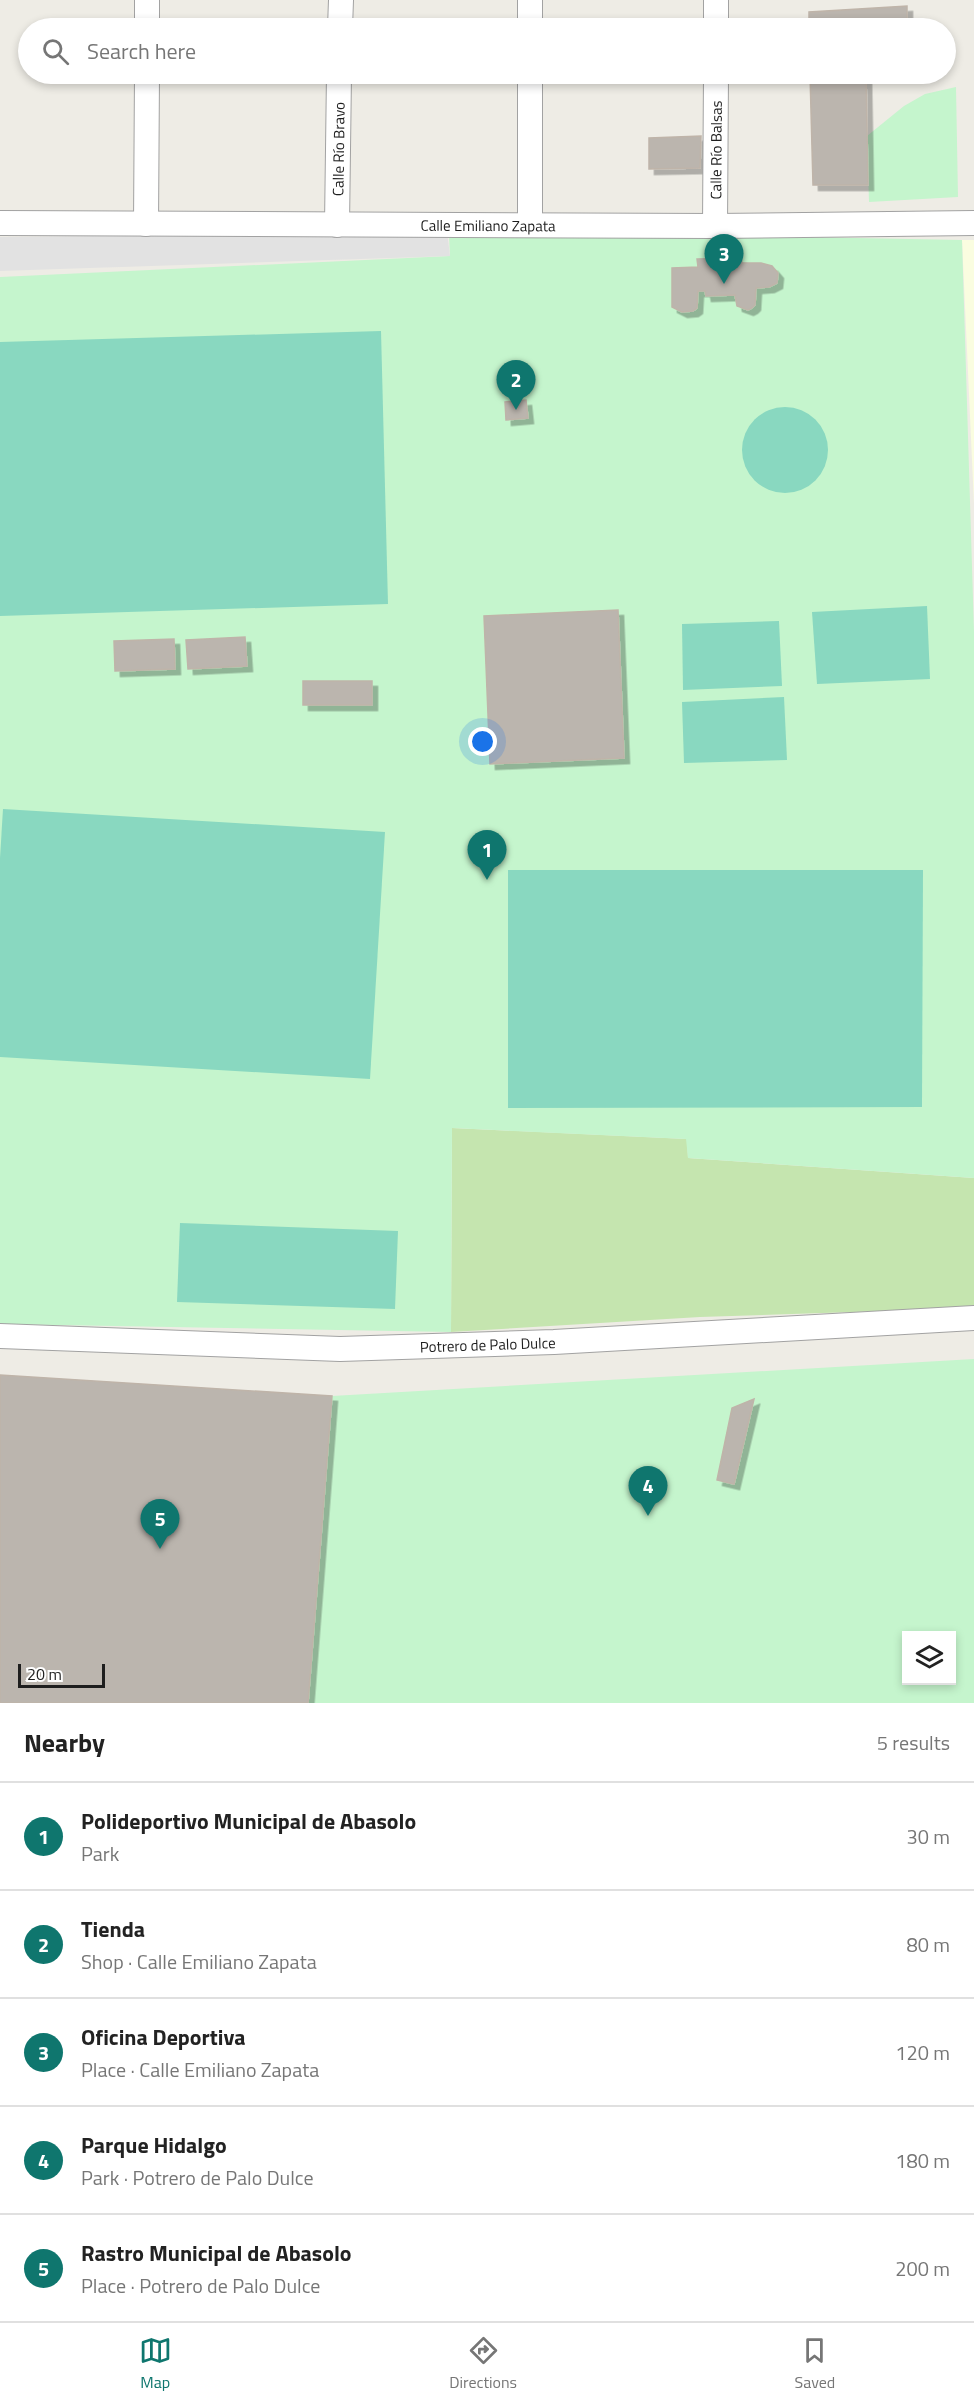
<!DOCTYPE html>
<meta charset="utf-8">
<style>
:root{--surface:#fff;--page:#f6f6f6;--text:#222;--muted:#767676;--line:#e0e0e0;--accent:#0f766e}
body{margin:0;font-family:"Titillium Web",sans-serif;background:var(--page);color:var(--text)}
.controls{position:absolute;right:18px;bottom:18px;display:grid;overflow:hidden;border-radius:0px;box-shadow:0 3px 9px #0003}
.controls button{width:54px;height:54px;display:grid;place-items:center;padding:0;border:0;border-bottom:2px solid var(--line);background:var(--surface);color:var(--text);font:30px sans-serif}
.scale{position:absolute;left:18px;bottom:15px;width:87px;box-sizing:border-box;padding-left:6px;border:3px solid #1e1e1e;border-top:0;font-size:16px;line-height:21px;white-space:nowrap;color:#1e1e1e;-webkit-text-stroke:4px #fff;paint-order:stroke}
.you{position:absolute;left:483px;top:742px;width:21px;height:21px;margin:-15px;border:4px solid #fff;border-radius:50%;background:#1a73e8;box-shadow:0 0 0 9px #1a73e833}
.badge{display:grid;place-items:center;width:39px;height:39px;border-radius:50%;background:var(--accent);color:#fff;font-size:20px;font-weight:700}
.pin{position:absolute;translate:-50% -50px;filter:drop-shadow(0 2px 3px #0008)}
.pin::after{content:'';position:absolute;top:32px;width:21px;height:18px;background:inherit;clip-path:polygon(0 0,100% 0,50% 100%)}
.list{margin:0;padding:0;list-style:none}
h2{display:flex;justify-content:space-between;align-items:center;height:78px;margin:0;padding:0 24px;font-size:26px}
h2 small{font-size:20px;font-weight:400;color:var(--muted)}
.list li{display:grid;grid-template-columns:39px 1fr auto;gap:18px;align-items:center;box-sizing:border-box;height:108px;padding:0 24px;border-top:2px solid var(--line)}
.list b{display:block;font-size:22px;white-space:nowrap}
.list p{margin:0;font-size:20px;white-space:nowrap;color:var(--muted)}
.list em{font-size:20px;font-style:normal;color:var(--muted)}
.icon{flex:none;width:33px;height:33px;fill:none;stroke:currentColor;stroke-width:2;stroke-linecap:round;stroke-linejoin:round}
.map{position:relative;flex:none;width:974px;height:1703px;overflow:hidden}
.search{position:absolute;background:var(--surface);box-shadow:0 3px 9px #0003;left:18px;right:18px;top:18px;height:66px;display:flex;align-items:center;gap:15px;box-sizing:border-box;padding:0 21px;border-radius:33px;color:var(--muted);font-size:22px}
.sheet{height:618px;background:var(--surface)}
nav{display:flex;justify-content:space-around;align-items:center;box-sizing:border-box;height:84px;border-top:2px solid var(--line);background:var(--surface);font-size:16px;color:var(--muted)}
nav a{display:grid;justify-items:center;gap:3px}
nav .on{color:var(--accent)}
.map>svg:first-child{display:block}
</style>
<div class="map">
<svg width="974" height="1703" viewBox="0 0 974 1703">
<defs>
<filter id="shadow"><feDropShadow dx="5.5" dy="5.5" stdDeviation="0" flood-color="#0004"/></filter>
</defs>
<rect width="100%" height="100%" fill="#eeece5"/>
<polygon fill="#fafde0" points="962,240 974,240 974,504"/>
<polygon fill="#c5e5af" points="452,1128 687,1139 688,1158 974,1178 974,1308 700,1317 451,1332"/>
<g fill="#c5f5cd" fill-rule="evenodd">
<polygon points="956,87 958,197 869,202 867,136 904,106 925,94"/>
<polygon points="695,235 962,240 974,632 974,1178 688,1158 686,1139 452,1128 451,1332 0,1324 0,277 450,256 449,236"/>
<path d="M974 1359V1703H308L332 1396ZM906 1636H952V1680H906Z"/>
</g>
<g fill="#89d8c0">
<polygon points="381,331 388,604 0,616 0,342"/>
<circle cx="785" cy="450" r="43"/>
<polygon points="927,606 930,679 817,684 812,612"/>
<polygon points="779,621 782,686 683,690 682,624"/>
<polygon points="784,697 787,760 684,763 682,702"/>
<polygon points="3,809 385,832 370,1079 0,1057 0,858"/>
<polygon points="508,870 923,870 922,1107 508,1108"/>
<polygon points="180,1223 398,1231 395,1309 177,1302"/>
</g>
<polygon fill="#e2e2e2" points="447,232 450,256 0,271 0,237"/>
<g fill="#bbb5ae" stroke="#bfb4a9" stroke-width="1.5" filter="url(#shadow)">
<polygon points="907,6 907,28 809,28 809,12"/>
<polygon points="810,74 866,74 868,185 813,185"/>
<polygon points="701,136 700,168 649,169 649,138"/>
<polygon points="741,258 742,263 761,263 772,266 778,273 777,283 769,287 756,288 755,305 752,308 748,310 737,306 735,295 706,296 705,291 698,291 697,308 693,311 682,312 672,307 672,268 698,267 697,259"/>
<polygon points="526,400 528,418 506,420 505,402"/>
<polygon points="618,610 624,758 490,764 484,616"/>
<polygon points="245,637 247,666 188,669 186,640"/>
<polygon points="174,639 175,669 115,671 114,641"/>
<rect x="303" y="681" width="69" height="24"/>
<polygon points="0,1375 332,1396 308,1703 0,1703"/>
<polygon points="754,1399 734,1484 717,1480 732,1408"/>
</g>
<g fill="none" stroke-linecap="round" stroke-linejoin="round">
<g stroke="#a2a2a2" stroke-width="26">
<g id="street">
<polyline points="530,0 530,28"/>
<polyline points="147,28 147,0"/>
<polyline points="340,28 341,0"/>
<polyline points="716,28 716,0"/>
<polyline points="530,74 530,225"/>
<path id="s1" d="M0 223 715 226 974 223"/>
<polyline points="146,224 147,74"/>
<path id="s2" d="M337 225 339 74"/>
<path id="s3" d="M715 226 716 74"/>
<path id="s4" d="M0 1336 340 1349 554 1342 974 1318"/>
</g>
</g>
<use href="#street" stroke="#fff" stroke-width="24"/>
</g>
<g text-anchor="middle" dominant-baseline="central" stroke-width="4.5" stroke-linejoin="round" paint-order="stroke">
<g font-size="15" fill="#1e1e1e" stroke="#fff">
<text stroke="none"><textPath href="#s2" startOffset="76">Calle Río Bravo</textPath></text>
<text stroke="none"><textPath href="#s3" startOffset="76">Calle Río Balsas</textPath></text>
<text stroke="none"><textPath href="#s1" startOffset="488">Calle Emiliano Zapata</textPath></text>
<text stroke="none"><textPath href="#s4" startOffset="488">Potrero de Palo Dulce</textPath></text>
</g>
</g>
</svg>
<div class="controls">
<button><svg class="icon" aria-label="layers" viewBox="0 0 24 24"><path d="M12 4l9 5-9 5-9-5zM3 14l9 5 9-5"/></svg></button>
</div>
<div class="scale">20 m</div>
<div class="you"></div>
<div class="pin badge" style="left:487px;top:880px">1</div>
<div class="pin badge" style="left:516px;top:410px">2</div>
<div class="pin badge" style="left:724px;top:284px">3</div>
<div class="pin badge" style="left:648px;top:1516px">4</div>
<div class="pin badge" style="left:160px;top:1549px">5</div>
<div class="search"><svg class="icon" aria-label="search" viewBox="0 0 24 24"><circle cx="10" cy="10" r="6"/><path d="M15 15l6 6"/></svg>Search here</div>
</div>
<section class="sheet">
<h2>Nearby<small>5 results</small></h2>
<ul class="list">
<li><span class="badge">1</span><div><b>Polideportivo Municipal de Abasolo</b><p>Park</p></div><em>30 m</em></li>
<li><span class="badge">2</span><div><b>Tienda</b><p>Shop · Calle Emiliano Zapata</p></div><em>80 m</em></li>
<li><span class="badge">3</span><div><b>Oficina Deportiva</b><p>Place · Calle Emiliano Zapata</p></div><em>120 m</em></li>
<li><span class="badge">4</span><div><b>Parque Hidalgo</b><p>Park · Potrero de Palo Dulce</p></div><em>180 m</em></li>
<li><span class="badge">5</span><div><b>Rastro Municipal de Abasolo</b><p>Place · Potrero de Palo Dulce</p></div><em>200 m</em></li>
</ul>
</section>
<nav>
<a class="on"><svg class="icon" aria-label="map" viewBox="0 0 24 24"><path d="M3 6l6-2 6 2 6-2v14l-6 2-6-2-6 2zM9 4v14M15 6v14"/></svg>Map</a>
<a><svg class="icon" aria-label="directions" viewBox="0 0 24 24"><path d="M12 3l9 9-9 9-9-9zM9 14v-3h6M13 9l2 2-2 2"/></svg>Directions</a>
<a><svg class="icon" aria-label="saved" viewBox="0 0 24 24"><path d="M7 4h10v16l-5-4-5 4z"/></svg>Saved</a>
</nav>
